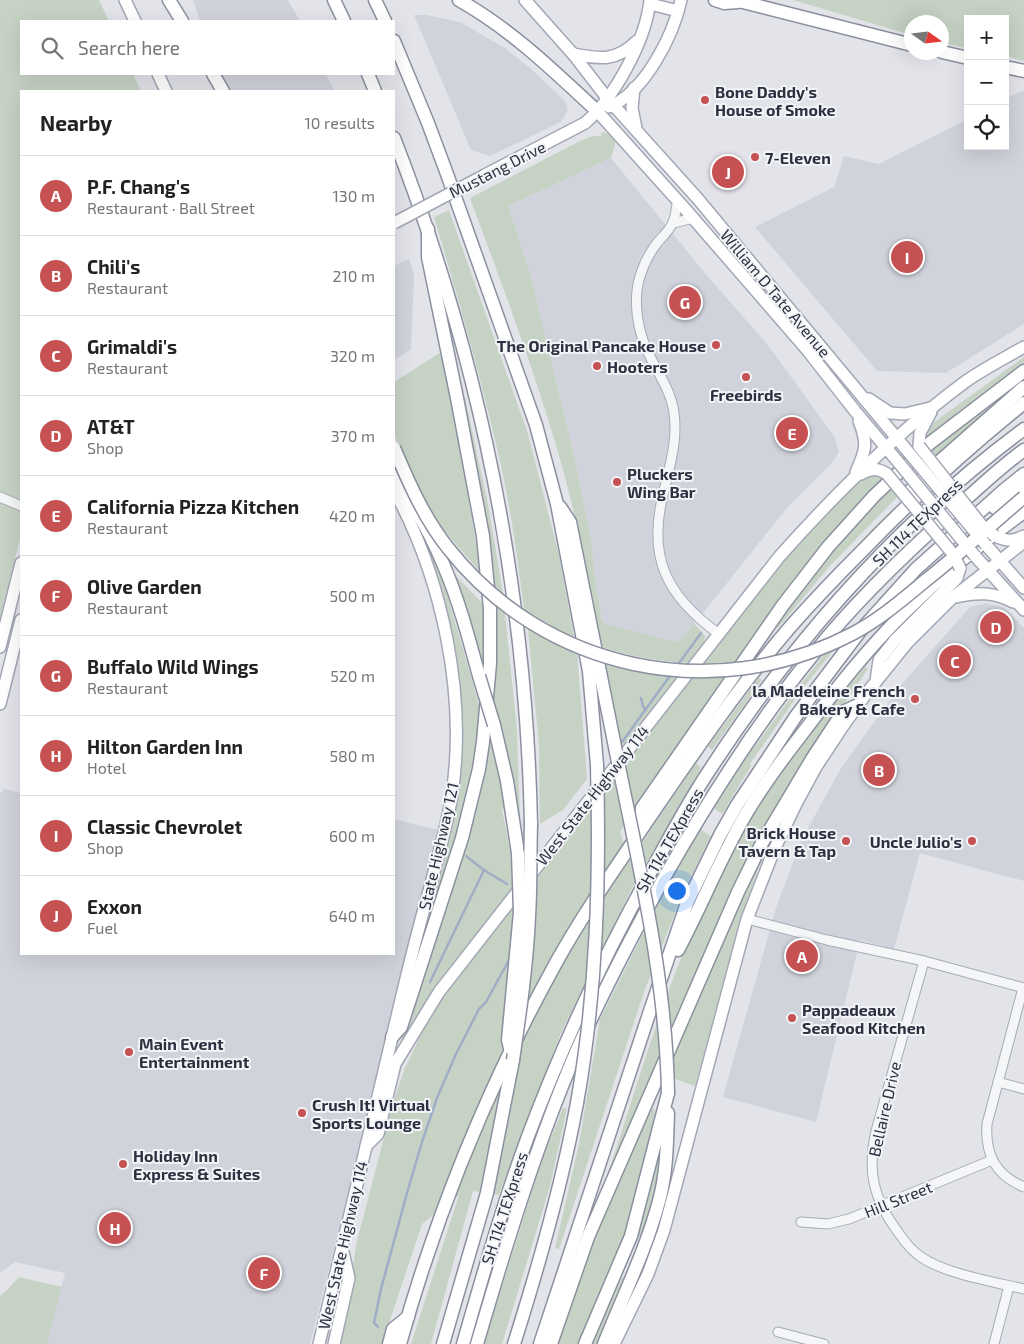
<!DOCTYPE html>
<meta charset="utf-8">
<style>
:root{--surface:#fff;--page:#f2f2f2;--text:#222;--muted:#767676;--line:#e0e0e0;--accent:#c55152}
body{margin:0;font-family:"Exo 2",sans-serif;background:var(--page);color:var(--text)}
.controls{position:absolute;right:15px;top:15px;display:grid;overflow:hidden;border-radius:0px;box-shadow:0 5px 20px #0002}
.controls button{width:45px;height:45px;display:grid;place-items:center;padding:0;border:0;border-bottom:1px solid var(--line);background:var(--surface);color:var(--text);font:25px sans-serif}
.compass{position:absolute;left:904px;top:15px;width:45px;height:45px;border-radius:50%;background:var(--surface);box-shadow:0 5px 20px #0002;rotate:104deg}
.you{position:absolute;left:676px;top:890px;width:18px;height:18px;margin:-12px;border:4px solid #fff;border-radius:50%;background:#1a73e8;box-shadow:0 0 0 8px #1a73e833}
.badge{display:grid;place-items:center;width:32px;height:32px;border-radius:50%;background:var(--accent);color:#fff;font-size:16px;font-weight:700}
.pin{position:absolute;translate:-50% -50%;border:2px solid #fff;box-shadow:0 1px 5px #0006}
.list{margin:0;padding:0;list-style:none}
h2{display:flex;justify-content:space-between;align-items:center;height:65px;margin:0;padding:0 20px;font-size:21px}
h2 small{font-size:16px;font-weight:400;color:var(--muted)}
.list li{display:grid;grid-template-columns:32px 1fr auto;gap:15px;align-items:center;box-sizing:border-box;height:80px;padding:0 20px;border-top:1px solid var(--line)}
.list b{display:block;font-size:19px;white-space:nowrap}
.list p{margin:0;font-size:16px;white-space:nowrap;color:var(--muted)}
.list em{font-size:16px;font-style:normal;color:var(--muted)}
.icon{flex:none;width:28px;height:28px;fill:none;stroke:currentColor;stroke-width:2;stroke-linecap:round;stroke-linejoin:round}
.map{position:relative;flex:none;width:1024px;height:1344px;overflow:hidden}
.search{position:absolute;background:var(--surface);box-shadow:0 5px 20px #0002;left:20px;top:20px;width:375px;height:55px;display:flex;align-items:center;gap:12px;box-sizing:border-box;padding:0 18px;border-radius:0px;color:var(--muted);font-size:19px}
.panel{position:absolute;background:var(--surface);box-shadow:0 5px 20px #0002;left:20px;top:90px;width:375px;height:865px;border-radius:0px}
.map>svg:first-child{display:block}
</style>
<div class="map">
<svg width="1024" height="1344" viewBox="0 0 1024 1344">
<rect width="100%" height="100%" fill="#e3e4ea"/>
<g fill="#d1d3dc">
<polygon points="193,0 288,0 300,21 200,21"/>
<polygon points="414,15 426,15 460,22 505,48 530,68 566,102 568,110 561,122 490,156 471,150"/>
<polygon points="220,74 326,74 335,91 227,91"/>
<polygon points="1024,90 1024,324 946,373 877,371 755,227 834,187 844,156 879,164 968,119 968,146 1005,146 1005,99"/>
<polygon points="611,158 709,278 768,345 835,438 839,452 830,465 786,509 684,637 675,642 606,624 602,620 595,579 591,539 575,460 531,276 508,206"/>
<polygon points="409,259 414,275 411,349 394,360 394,266"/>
<polygon points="987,603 1005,608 1024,628 1024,881 920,853 894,949 860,940 816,1122 723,1097 776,908 802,839 841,768 902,684 970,607"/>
<polygon points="5,789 21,793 21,954 394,954 394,819 439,830 310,1344 47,1344 65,1273 15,1262 0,1273 0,793"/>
</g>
<g fill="#c6d3c4">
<polygon points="0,0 99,0 109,21 21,21 21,74 133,74 141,91 21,91 21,535 0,620"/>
<polygon points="793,0 1024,0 1024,61 1005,56 1005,19 968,19 968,48 942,43 942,22 912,22 911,35"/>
<path d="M602 132 610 134 617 138 611 158 508 206 531 276 575 460 591 539 595 579 602 620 606 624 675 642 684 637 694 623 705 636 704 643 689 663C658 661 630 656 601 647 590 590 580 533 565 477 539 382 504 290 470 198L582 140 593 136H601Z"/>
<path d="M449 210 528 434 559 555 574 637 563 633 524 609C518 563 512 516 502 470 483 385 459 301 434 217Z"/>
<polygon points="443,351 481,573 436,521 416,485 394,434 394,382"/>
<polygon points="1024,357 1024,364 959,411 926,440 927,431 933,423"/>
<polygon points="1024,376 1024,381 936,459 931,449"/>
<polygon points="465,398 489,509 503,594 493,586 461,399"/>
<polygon points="878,474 883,478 813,558 755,637 620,832 630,861 696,763 701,768 629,894 561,1033 499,1195 473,1191 431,1344 411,1344 459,1195 422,1224 382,1344 336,1344 351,1281 356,1245 394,1099 405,1068 430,1016 462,968 541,873 635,747 792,549 858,481 867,476"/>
<path d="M891 486 899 495 829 567 778 628 775 626C810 576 849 530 891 486Z"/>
<path d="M419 530 439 567 482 715 474 767 463 817 436 900H432C440 872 450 843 455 815 465 758 464 692 453 636 446 600 432 564 419 530Z"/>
<polygon points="453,573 485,606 486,679"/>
<polygon points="494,605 505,613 517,730 520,819 517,818 493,703 495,660"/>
<polygon points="528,629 577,652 587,779 563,810 540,824 539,746"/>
<polygon points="833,651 800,692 750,764 751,766 722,814 714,808 752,749 753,749 796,690 825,654"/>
<path d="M605 663C628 673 654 673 679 677L622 748Z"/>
<path d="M865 667 868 669 802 767 611 1171H609C638 1082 665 989 704 904 720 868 740 834 760 801 790 752 829 710 865 667Z"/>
<polygon points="759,678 762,680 712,750 708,746"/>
<polygon points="489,740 493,741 506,808 502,809 511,857 512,889 430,996 399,1047"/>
<polygon points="700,829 711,836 682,895 644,992 559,1249 555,1248 579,1144 600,1019 659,902"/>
<polygon points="758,859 761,860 741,918 695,1086 662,1074"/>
<polygon points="563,1108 567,1109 550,1186 502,1344 484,1344 541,1162"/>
<polygon points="650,1109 655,1109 649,1149 628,1230 578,1344 555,1344 576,1280"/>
<polygon points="659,1147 663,1147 650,1218 643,1238 636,1235 649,1191"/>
<polygon points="19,1277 62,1287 47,1344 0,1344 0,1296 7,1290"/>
<polygon points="622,1277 626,1278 598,1344 590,1344"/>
</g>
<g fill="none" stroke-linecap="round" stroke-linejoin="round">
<g stroke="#a0adc7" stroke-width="2.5">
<polyline points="677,666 701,633"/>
<polyline points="641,698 643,706 645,710"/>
<polyline points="622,742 672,673"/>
<polyline points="466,856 484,870 507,884"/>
<polyline points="430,982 484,870"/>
<polyline points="378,1327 374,1323 381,1289 407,1193 422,1142 437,1098 456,1054 479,1009 486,1002 510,958"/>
</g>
<g stroke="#a8aab4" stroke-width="11">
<g id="minor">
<path d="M678 200C676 207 676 216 673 222 670 230 662 237 657 243 648 255 641 270 638 284 634 305 638 329 646 348 655 369 671 389 674 413 678 442 669 468 663 495 647 559 668 597 719 634"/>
<polyline points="673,223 694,218"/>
<polyline points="0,497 21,506"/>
<polyline points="747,919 827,940 924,961 1024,988"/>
<path d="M924 961 876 1131C867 1171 873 1199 898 1232 904 1241 912 1251 921 1257 946 1274 994 1282 1024 1289"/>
<path d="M1023 988 987 1124C985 1154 995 1175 1024 1187"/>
<polyline points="998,1082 1024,1089"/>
<polyline points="801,1222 828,1224 849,1219 992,1160"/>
<polyline points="778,1332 824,1344"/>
<polyline points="994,1344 1009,1286"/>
</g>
</g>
<g stroke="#a3a7b5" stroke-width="14">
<g id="major">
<polyline points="125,0 135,21"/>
<polyline points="525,0 573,54 607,98 698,199 910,454"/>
<polyline points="650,4 678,11"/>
<path d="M573 54C600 59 616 62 637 41"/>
<polyline points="158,74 166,91"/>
<polyline points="634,88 632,108 636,128"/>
<path d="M609 107C645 92 673 36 681 0"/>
<polyline points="598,112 686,210 808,351 855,411 899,463"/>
<path d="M485 175 585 123C615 97 646 40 650 0"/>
<polyline points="869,399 890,413 905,414 930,408"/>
<polyline points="919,446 920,433 931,412"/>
<path d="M856 472C866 450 868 443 859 421"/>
<path d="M861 474C871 468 878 468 887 474"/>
<path d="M995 536C1006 541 1012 542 1024 536"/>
<polyline points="986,545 1024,588"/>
<polyline points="975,556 1024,610"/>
<path d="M956 597C977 592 994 592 1013 602"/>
<polyline points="0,647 21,563"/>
<polyline points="876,681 879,660 895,640 957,578 960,568"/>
<polyline points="0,704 21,620"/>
<path d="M366 1146 378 1134 395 1064 439 992 779 557C835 494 896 433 965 382 983 369 1005 358 1024 347"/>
<path d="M319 1344C346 1232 372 1120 399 1008 409 965 420 922 432 880 439 851 448 823 452 794 467 694 442 578 394 490"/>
<polyline points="334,1344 349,1278 343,1252"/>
<polyline points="614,1344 648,1274 664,1230 747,919 774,850 796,804 816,767 843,726 866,694 907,643 952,598 1024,542"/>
</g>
</g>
<g stroke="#8b909f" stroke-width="15">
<g id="highway">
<polyline points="169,0 182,21"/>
<polyline points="334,0 344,21"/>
<polyline points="375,0 385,21"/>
<path d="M459 0C512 30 554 71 598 112"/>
<polyline points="715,0 724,3 738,2"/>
<polyline points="735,0 912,45"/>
<polyline points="394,41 428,123 447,174 536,425 557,504 589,671 597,765"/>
<polyline points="942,52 968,58"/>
<polyline points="1005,67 1024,71"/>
<polyline points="213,74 223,91"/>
<polyline points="368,74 375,91"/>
<path d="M394 138C480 359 526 587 531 824"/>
<path d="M394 476C413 503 431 534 444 566 459 601 469 639 479 676"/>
<polyline points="909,492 940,461 1024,387"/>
<polyline points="560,507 570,522 614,742"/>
<polyline points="995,508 1024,486"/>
<polyline points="494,725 507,781 518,853"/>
<polyline points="638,832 642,808 783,605 828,547 874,496 930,443 1024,371"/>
<path d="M678 950C702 905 720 858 746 814 763 785 784 757 805 730 836 689 868 648 905 612 942 575 982 542 1024 512"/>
<polyline points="392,1037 401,1027 462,838 479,769 483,742 490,663 490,609 483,536 457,398 428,257 428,229"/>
<polyline points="389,1344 393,1329 408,1317"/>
<path d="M400 1344C437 1211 490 1082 557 961 586 909 621 860 654 811 697 748 741 684 791 626 814 600 838 575 862 551 913 498 967 449 1024 403"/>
<polyline points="443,1344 487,1193 513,1060"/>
<path d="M463 1344C483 1275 502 1207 527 1139 561 1048 602 960 649 875 668 840 687 804 709 771 794 640 899 522 1024 429"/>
<path d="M477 1344C506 1245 536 1145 577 1050 603 991 633 934 664 878 709 799 758 721 816 651 856 601 903 556 951 513 975 491 998 469 1024 450"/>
<path d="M514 1344C539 1265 562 1185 577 1103"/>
<polyline points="540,1344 650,1011 687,903 720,835 737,805 796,716 861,630 916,569 1004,490 1024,474"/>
<polyline points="551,1344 588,1237 738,892 762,843 812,759 843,712 858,705"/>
<polyline points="585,1344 631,1236 668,1093"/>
<path d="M604 1344C623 1296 646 1250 659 1201 667 1172 667 1142 668 1113"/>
</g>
</g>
<use href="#minor" stroke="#f5f6f8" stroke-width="9"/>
<use href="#major" stroke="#fff" stroke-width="11"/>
<use href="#highway" stroke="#fff" stroke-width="12"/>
<g stroke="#a3a7b5" stroke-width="14" stroke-linecap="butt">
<g id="major-bridge">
<polyline points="394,223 485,175"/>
<polyline points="919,446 983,527 995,536"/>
<polyline points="910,454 986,545"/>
<polyline points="899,463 975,556"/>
<polyline points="887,474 953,554 960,568"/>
</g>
</g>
<g stroke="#8b909f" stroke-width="15" stroke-linecap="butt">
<g id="highway-bridge">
<path d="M394 448C409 483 424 518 448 548 545 671 713 706 852 634 879 620 902 600 925 581 959 554 991 525 1024 497"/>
<polyline points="479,676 494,725"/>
<path d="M614 742C637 859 666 974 668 1093"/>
<polyline points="510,1048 508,1040 520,912 518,853"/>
<path d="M513 1060C520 1012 527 964 529 916 531 885 530 854 531 824"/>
<path d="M577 1103C597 991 600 879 597 765"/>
</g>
</g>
<use href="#major-bridge" stroke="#fff" stroke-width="11"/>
<use href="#highway-bridge" stroke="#fff" stroke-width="12"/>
</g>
<g fill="#c55152" stroke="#f2f4f7" stroke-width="2">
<circle cx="705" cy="100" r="5"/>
<circle cx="755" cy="157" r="5"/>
<circle cx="716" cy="345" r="5"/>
<circle cx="597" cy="366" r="5"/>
<circle cx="746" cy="377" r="5"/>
<circle cx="617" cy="482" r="5"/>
<circle cx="915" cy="699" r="5"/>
<circle cx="846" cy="841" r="5"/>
<circle cx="972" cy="841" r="5"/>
<circle cx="792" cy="1018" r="5"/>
<circle cx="129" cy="1052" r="5"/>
<circle cx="302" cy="1113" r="5"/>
<circle cx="123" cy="1164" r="5"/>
</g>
<g text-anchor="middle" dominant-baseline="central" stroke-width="4" stroke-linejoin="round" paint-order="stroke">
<g font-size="16" font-weight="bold" fill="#2c3041" stroke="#f2f4f7" text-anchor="start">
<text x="715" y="91">Bone Daddy's<tspan x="715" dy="18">House of Smoke</tspan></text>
<text x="765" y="157">7-Eleven</text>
<text x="706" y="345" text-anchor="end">The Original Pancake House</text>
<text x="607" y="366">Hooters</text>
<text x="746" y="394" text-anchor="middle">Freebirds</text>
<text x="627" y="473">Pluckers<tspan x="627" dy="18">Wing Bar</tspan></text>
<text x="905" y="690" text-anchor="end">la Madeleine French<tspan x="905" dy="18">Bakery &amp; Cafe</tspan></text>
<text x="836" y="832" text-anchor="end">Brick House<tspan x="836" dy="18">Tavern &amp; Tap</tspan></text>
<text x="962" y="841" text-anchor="end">Uncle Julio's</text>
<text x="802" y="1009">Pappadeaux<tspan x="802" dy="18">Seafood Kitchen</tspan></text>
<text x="139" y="1043">Main Event<tspan x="139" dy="18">Entertainment</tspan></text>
<text x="312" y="1104">Crush It! Virtual<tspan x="312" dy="18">Sports Lounge</tspan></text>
<text x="133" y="1155">Holiday Inn<tspan x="133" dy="18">Express &amp; Suites</tspan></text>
</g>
<g font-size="16" fill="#2c3041" stroke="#f2f4f7">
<text transform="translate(497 169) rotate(-27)">Mustang Drive</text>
<text transform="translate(776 293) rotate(50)">William D Tate Avenue</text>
<text transform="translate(917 522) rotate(-44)">SH 114 TEXpress</text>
<text transform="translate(592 795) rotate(-52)">West State Highway 114</text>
<text transform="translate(669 840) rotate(-60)">SH 114 TEXpress</text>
<text transform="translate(438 846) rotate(-77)">State Highway 121</text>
<text transform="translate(884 1109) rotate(-77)">Bellaire Drive</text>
<text transform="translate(898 1199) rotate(-22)">Hill Street</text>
<text transform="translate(504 1208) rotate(-72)">SH 114 TEXpress</text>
<text transform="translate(342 1245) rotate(-77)">West State Highway 114</text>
</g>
</g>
</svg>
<div class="controls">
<button>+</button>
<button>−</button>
<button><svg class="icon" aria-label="locate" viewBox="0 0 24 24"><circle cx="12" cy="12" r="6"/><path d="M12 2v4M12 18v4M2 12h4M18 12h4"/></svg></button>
</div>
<svg class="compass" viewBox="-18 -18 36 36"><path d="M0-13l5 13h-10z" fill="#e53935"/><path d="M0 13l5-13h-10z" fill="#767676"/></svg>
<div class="you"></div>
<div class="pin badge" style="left:802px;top:956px">A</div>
<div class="pin badge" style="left:879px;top:770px">B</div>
<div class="pin badge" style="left:955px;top:661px">C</div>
<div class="pin badge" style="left:996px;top:627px">D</div>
<div class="pin badge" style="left:792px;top:433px">E</div>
<div class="pin badge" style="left:264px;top:1273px">F</div>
<div class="pin badge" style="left:685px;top:302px">G</div>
<div class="pin badge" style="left:115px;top:1228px">H</div>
<div class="pin badge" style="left:907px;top:257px">I</div>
<div class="pin badge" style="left:728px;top:172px">J</div>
<div class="search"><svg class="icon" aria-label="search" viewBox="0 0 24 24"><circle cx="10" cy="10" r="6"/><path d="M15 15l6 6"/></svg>Search here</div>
<section class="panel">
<h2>Nearby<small>10 results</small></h2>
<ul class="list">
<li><span class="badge">A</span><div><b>P.F. Chang's</b><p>Restaurant · Ball Street</p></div><em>130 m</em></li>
<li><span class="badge">B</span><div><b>Chili's</b><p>Restaurant</p></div><em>210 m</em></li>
<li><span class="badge">C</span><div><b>Grimaldi's</b><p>Restaurant</p></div><em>320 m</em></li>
<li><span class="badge">D</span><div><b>AT&amp;T</b><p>Shop</p></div><em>370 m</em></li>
<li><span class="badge">E</span><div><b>California Pizza Kitchen</b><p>Restaurant</p></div><em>420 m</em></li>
<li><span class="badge">F</span><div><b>Olive Garden</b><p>Restaurant</p></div><em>500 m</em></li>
<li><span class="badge">G</span><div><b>Buffalo Wild Wings</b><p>Restaurant</p></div><em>520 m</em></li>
<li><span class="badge">H</span><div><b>Hilton Garden Inn</b><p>Hotel</p></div><em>580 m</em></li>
<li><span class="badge">I</span><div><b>Classic Chevrolet</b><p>Shop</p></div><em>600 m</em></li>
<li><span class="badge">J</span><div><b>Exxon</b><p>Fuel</p></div><em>640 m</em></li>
</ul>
</section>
</div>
